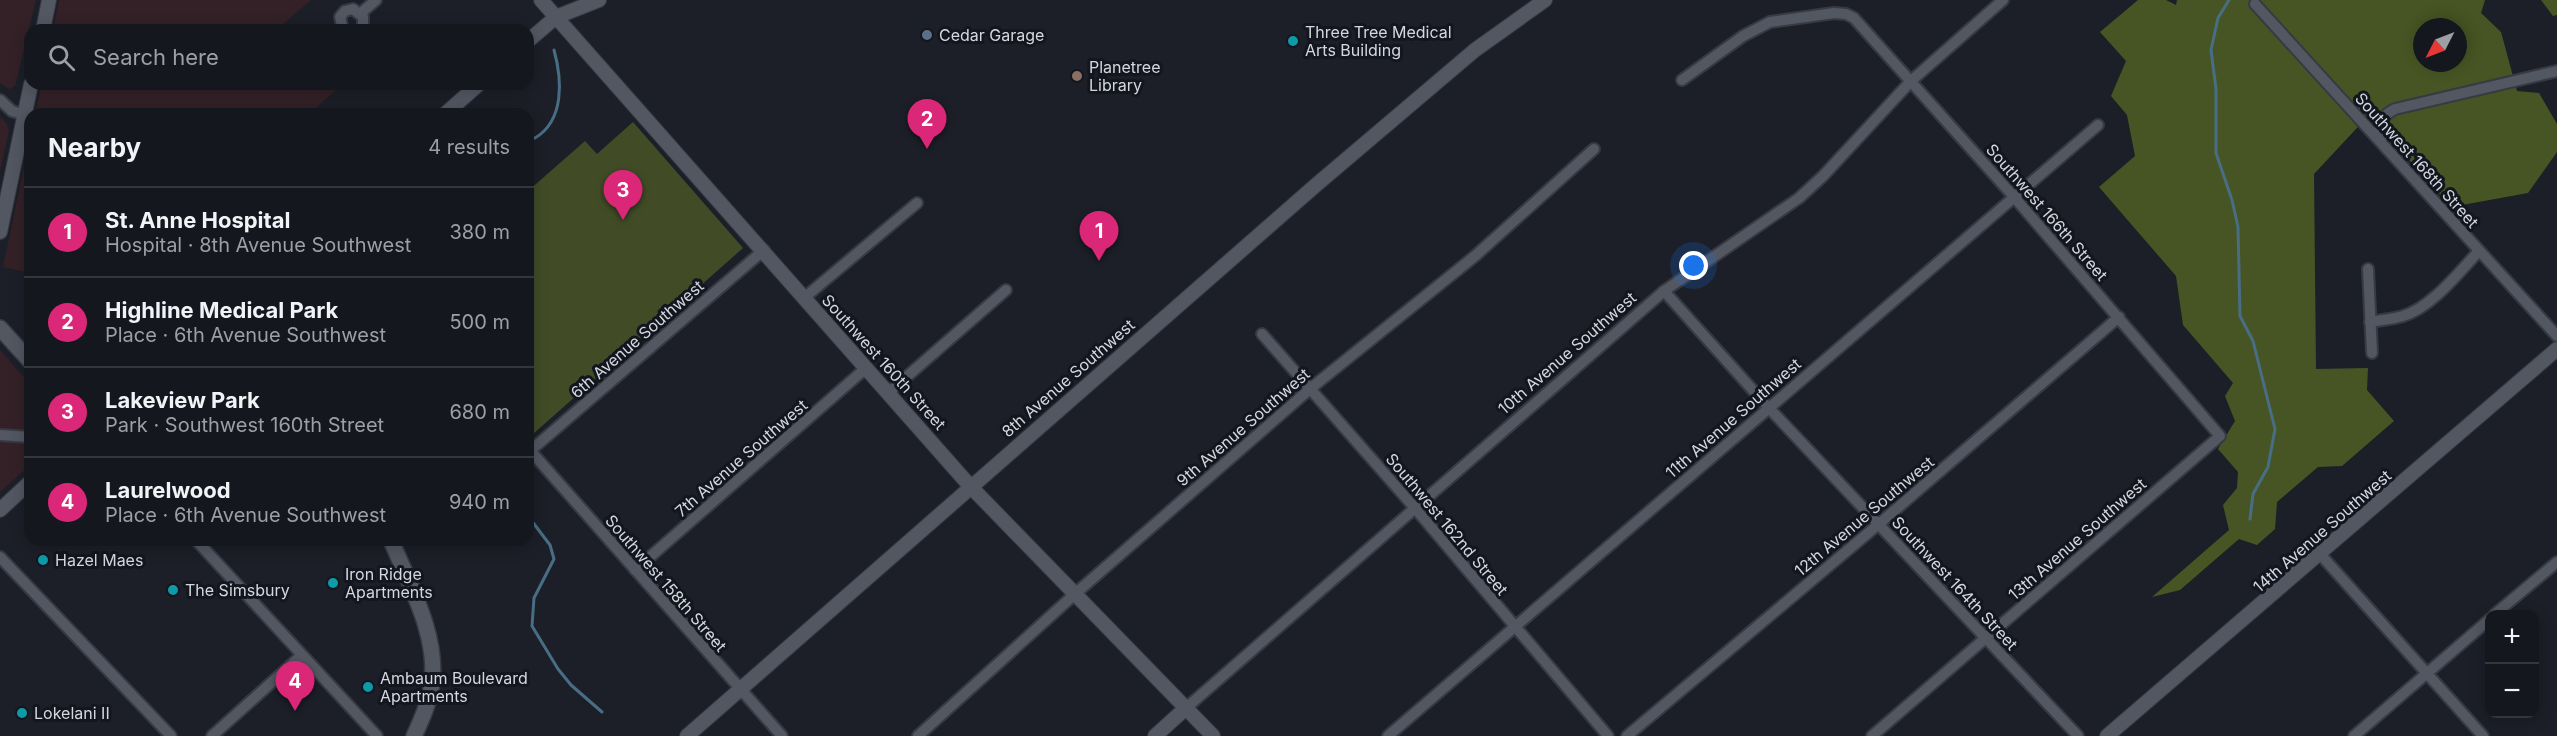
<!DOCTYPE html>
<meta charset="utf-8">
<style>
:root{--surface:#15171e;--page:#1e2027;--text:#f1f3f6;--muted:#9d9fa4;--line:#34363c;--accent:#db2777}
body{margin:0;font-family:Inter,sans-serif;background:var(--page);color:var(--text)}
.controls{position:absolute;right:18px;bottom:18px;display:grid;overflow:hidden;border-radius:12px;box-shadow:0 3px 15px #0003}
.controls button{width:54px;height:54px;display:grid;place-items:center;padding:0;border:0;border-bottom:2px solid var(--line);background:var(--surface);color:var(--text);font:30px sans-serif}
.compass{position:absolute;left:2413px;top:18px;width:54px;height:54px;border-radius:50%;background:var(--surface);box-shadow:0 3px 15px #0003;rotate:228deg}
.you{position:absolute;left:1694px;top:266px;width:21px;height:21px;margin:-15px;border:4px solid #fff;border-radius:50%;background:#1a73e8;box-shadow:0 0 0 9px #1a73e833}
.badge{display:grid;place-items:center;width:39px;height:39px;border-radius:50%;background:var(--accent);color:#fff;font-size:20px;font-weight:700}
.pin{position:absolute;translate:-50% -50px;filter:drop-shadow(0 2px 3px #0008)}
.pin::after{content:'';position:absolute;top:32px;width:21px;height:18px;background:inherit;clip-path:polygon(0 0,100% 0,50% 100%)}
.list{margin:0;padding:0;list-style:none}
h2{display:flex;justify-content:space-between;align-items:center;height:78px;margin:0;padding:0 24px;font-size:26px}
h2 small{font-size:20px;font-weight:400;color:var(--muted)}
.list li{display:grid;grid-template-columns:39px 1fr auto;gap:18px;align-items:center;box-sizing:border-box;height:90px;padding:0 24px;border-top:2px solid var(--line)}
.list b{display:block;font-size:22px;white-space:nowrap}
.list p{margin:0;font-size:20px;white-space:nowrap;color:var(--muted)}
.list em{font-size:20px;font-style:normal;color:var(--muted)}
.icon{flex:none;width:33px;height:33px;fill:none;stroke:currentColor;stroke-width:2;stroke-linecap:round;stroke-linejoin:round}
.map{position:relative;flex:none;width:2557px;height:736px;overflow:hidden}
.search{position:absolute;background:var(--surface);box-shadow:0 3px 15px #0003;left:24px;top:24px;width:510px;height:66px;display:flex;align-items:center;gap:15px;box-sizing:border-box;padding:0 21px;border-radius:18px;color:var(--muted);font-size:22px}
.panel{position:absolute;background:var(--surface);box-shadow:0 3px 15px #0003;left:24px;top:108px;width:510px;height:438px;border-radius:18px}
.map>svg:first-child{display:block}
</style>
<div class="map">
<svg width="2557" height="736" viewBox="0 0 2557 736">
<rect width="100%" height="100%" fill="#1c1f28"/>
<g fill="#332127">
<polygon points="0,0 36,0 15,86 9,89 0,83"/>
<polygon points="59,0 311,0 282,25 285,30 53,30"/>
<polygon points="42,84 333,84 337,89 309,114 35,114"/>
<polygon points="0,116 7,124 9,131 0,171"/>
<polygon points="30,138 30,273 3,267"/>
<polygon points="0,350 30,384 30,465 0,492"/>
</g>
<polygon fill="#414c27" points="633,122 743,248 533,434 528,428 528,191 585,141 597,154"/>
<g fill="#475524" fill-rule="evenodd">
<path d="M2138 0H2166L2176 5 2177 0H2485L2481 13 2501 32 2517 91 2539 93 2557 124V152L2528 193 2451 207 2369 115 2314 174 2316 369 2368 368 2367 390 2394 421 2342 466 2318 467 2277 502 2275 529 2257 545 2239 539 2180 590 2152 597 2229 530 2223 505 2237 488 2238 472 2218 449 2235 421 2225 396 2233 383 2183 325 2176 276 2099 187 2135 156 2127 115 2111 96 2126 61 2100 32ZM2422 27H2458V63H2422Z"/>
<polygon points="2541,0 2557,0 2557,15 2553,16"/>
</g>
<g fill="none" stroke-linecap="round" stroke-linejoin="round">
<g stroke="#486e85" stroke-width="3">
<polyline points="2229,0 2218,18 2211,50 2216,89 2216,153 2232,200 2238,227 2240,316 2253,341 2275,429 2268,467 2253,494 2250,519"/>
<path d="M528 138H535C565 120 562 79 554 50"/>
<polyline points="528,516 550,545 554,559 534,598 532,626 558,669 571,685 602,712"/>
</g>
<g stroke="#373a42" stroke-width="14">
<g id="minor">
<polyline points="2255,4 2557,336"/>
<polyline points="361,13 376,0"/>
<polyline points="343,30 340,17 345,11 353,9 363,17 363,25 360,30"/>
<polyline points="1682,80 1743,36 1770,22 1834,13 1846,14 1854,18 2015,198 2220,436 1872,736"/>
<polyline points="0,100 12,111 25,115"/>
<path d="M2381 141C2377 124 2380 117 2395 109L2557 71"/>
<polyline points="2368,269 2372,353"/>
<polyline points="1664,291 1768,407 2078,736"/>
<polyline points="804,298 917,203"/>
<path d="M2370 322C2381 320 2393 319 2403 316 2431 308 2460 271 2479 251"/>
<polyline points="1262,334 1414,507 1608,736"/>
<polyline points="888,393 1006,290"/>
<polyline points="0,435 30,437"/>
<polyline points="528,448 782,736"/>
<polyline points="530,451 764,250"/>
<polyline points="196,540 377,736"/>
<polyline points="2320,554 2483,736"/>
<polyline points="0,557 171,736"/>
<polyline points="635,570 866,368"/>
<polyline points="2495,614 2557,562"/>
<polyline points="1186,708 1664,291 1799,198 1823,176 1911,81 2003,0"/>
<polyline points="212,736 301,656"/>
<polyline points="918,736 1076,593 1311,388 1475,256 1594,149"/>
<polyline points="1388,736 2098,125"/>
<polyline points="1627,736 1880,523 2119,317"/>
<polyline points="2354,736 2490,619"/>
</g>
</g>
<g stroke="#373a42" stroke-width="16">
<g id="tertiary">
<polyline points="541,0 970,486 1213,736"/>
<polyline points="43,30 49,0"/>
<polyline points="528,41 556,17 599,0"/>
<polyline points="445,114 479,84"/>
<polyline points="0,232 31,84"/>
<polyline points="0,510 30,482"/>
<polyline points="687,736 1316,185 1475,50 1545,0"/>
<polyline points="1155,736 1186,708"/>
<polyline points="2107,736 2557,349"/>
</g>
</g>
<g stroke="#373a42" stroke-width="18">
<g id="secondary">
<polyline points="0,328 30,361"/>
<path d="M391 540C409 584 438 634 432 683 430 701 422 719 414 736"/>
</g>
</g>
<use href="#minor" stroke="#525762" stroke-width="10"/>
<use href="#tertiary" stroke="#525762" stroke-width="14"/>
<use href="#secondary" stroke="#525762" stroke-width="15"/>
</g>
<circle fill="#5c6f8a" stroke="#13161f" stroke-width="2" cx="927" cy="35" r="6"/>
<g fill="#0f9aa8" stroke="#13161f" stroke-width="2">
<circle cx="1293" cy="41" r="6"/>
<circle cx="43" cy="560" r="6"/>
<circle cx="333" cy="583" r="6"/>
<circle cx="173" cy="590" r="6"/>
<circle cx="368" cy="687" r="6"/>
<circle cx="22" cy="713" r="6"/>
</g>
<circle fill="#8d6e63" stroke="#13161f" stroke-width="2" cx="1077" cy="76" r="6"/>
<g text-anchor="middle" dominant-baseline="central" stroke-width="6" stroke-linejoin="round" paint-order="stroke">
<g font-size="16" fill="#d4d7de" stroke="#13161f" text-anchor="start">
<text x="1305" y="32">Three Tree Medical<tspan x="1305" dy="18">Arts Building</tspan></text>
<text x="939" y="35">Cedar Garage</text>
<text x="1089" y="67">Planetree<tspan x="1089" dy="18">Library</tspan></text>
<text x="55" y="560">Hazel Maes</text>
<text x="345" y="574">Iron Ridge<tspan x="345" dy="18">Apartments</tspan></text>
<text x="185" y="590">The Simsbury</text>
<text x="380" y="678">Ambaum Boulevard<tspan x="380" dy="18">Apartments</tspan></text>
<text x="34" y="713">Lokelani II</text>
</g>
<g font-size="16" fill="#d4d7de" stroke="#13161f">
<text transform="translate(2417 160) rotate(48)">Southwest 168th Street</text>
<text transform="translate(2047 212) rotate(49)">Southwest 166th Street</text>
<text transform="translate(637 339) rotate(-41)">6th Avenue Southwest</text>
<text transform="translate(1567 353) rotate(-41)">10th Avenue Southwest</text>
<text transform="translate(884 362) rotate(48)">Southwest 160th Street</text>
<text transform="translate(1068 378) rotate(-41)">8th Avenue Southwest</text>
<text transform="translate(1733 418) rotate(-41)">11th Avenue Southwest</text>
<text transform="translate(1243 427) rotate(-41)">9th Avenue Southwest</text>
<text transform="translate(741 458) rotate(-41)">7th Avenue Southwest</text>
<text transform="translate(1864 516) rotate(-40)">12th Avenue Southwest</text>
<text transform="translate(1447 524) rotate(50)">Southwest 162nd Street</text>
<text transform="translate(2322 531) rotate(-41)">14th Avenue Southwest</text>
<text transform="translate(2077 539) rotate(-41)">13th Avenue Southwest</text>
<text transform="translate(666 583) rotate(49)">Southwest 158th Street</text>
<text transform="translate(1955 583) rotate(47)">Southwest 164th Street</text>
</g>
</g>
</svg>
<div class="controls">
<button>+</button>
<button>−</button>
</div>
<svg class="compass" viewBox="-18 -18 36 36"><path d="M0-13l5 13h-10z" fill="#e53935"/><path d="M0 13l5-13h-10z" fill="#9d9fa4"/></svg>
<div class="you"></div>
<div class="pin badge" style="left:1099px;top:261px">1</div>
<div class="pin badge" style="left:927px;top:149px">2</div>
<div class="pin badge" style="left:623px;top:220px">3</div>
<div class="pin badge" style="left:295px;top:711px">4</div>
<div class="search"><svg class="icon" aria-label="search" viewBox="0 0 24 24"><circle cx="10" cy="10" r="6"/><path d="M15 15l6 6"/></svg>Search here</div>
<section class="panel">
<h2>Nearby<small>4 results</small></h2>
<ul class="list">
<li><span class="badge">1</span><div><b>St. Anne Hospital</b><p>Hospital · 8th Avenue Southwest</p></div><em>380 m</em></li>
<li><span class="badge">2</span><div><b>Highline Medical Park</b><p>Place · 6th Avenue Southwest</p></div><em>500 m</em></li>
<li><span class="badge">3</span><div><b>Lakeview Park</b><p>Park · Southwest 160th Street</p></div><em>680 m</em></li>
<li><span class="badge">4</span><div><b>Laurelwood</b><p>Place · 6th Avenue Southwest</p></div><em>940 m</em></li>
</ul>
</section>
</div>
